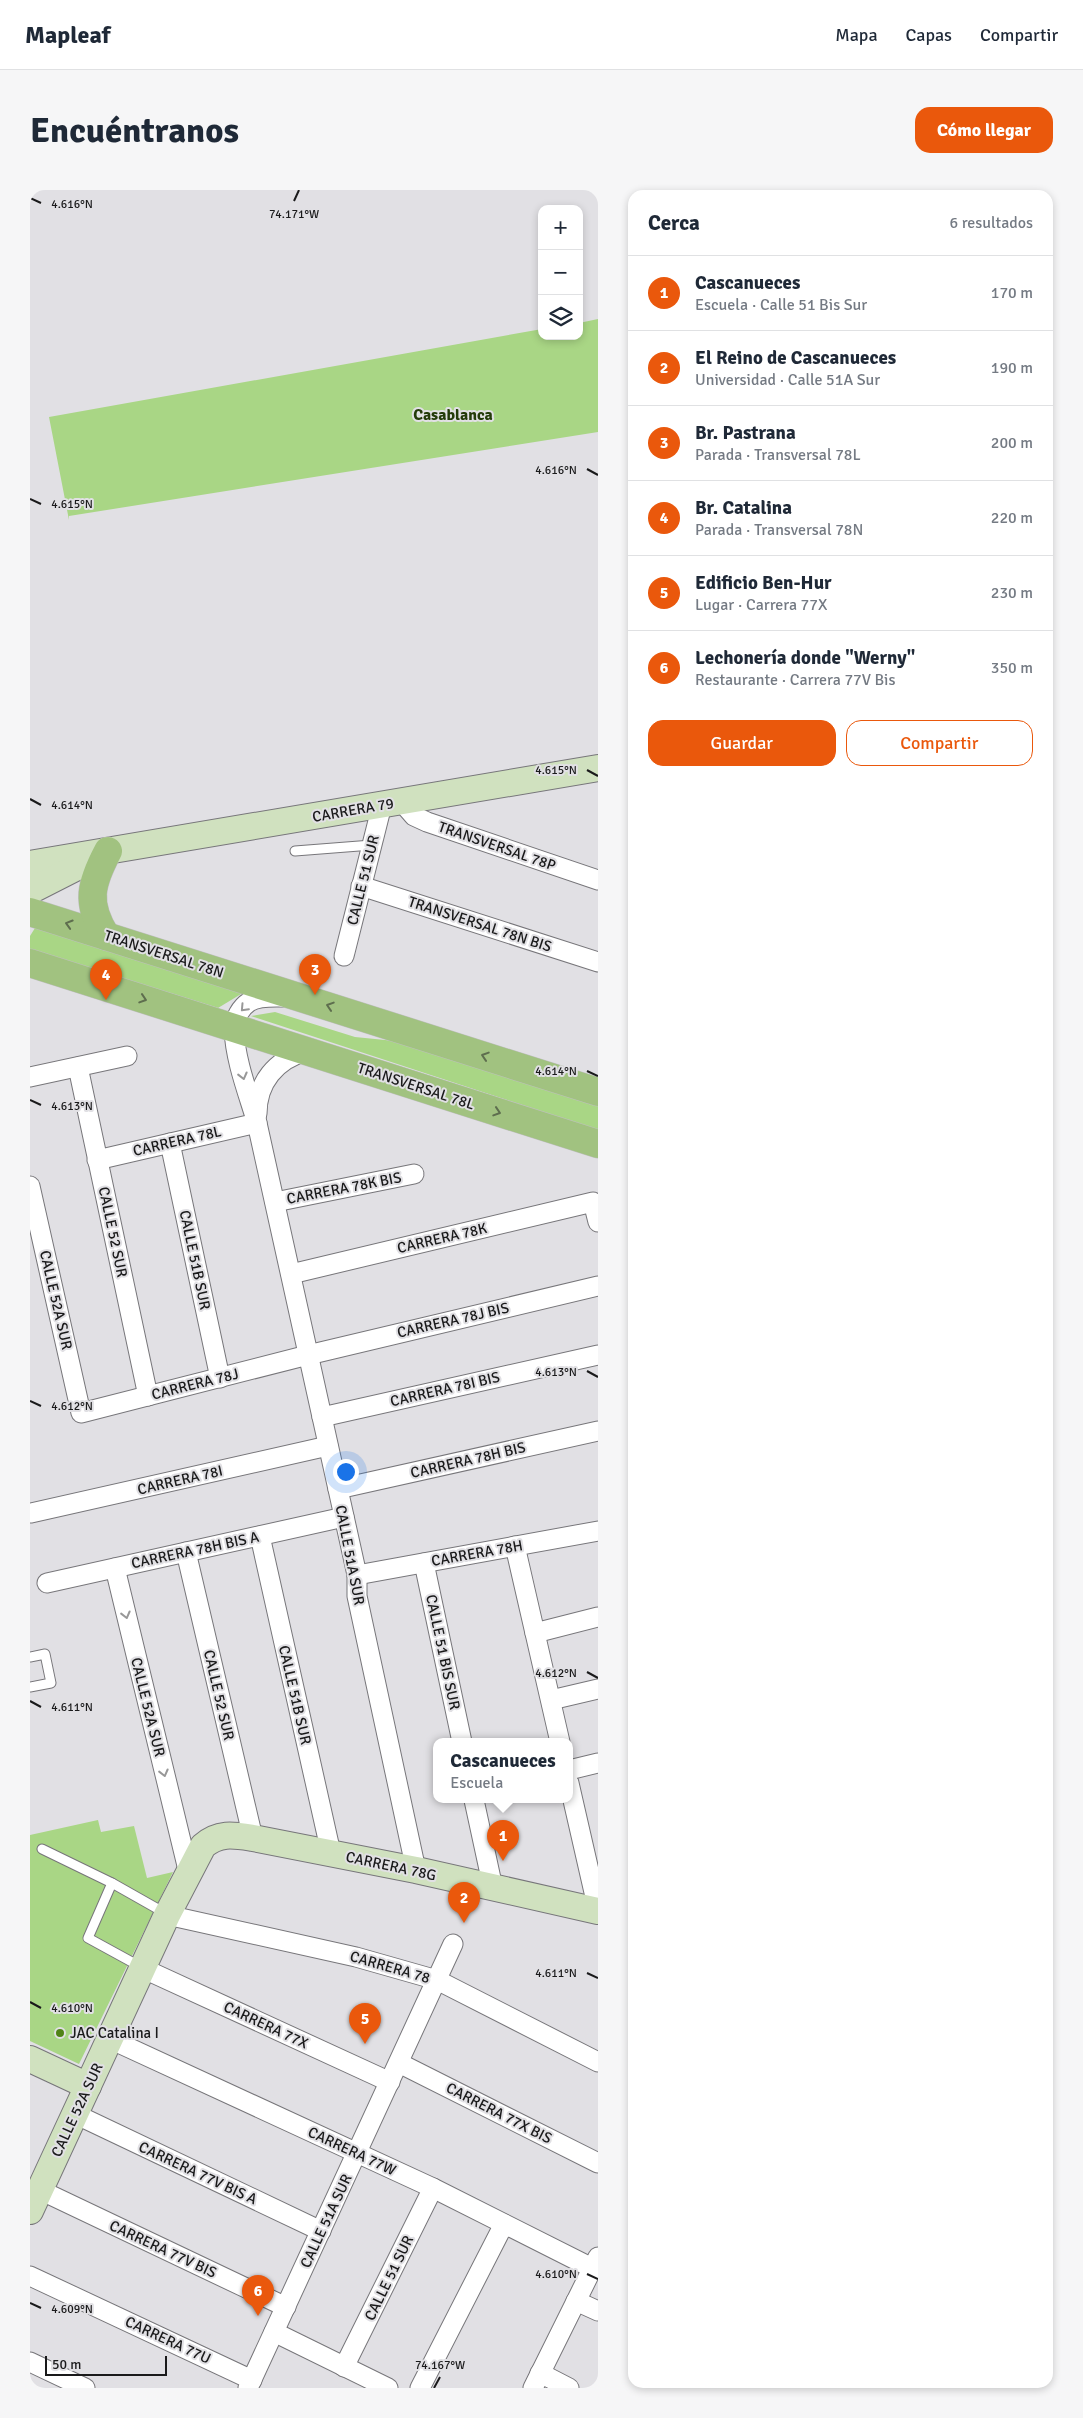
<!DOCTYPE html>
<html lang="es">
<meta charset="utf-8">
<style>
:root{--surface:#fff;--page:#f6f6f7;--text:#1f2937;--muted:#747a83;--line:#e0e1e3;--accent:#ea580c}
body{margin:0;font-family:Signika,sans-serif;background:var(--page);color:var(--text)}
.controls{position:absolute;right:15px;top:15px;display:grid;overflow:hidden;border-radius:10px;box-shadow:0 2px 8px #0003}
.controls button{width:45px;height:45px;display:grid;place-items:center;padding:0;border:0;border-bottom:1px solid var(--line);background:var(--surface);color:var(--text);font:25px sans-serif}
.scale{position:absolute;left:15px;bottom:12px;width:122px;box-sizing:border-box;padding-left:5px;border:2px solid #1a1a1b;border-top:0;font-size:14px;line-height:18px;white-space:nowrap;color:#1a1a1b;-webkit-text-stroke:4px #e1e0e4;paint-order:stroke}
.you{position:absolute;left:315px;top:1281px;width:18px;height:18px;margin:-12px;border:4px solid #fff;border-radius:50%;background:#1a73e8;box-shadow:0 0 0 8px #1a73e833}
.badge{display:grid;place-items:center;width:32px;height:32px;border-radius:50%;background:var(--accent);color:#fff;font-size:16px;font-weight:700}
.pin{position:absolute;translate:-50% -41px;filter:drop-shadow(0 1px 2px #0008)}
.pin::after{content:'';position:absolute;top:26px;width:18px;height:15px;background:inherit;clip-path:polygon(0 0,100% 0,50% 100%)}
.popup{position:absolute;left:403px;top:1548px;width:140px;height:65px;box-sizing:border-box;display:grid;place-content:center;border-radius:10px;background:var(--surface);filter:drop-shadow(0 1px 4px #0005);font-size:16px;white-space:nowrap;color:var(--muted)}
.popup b{font-size:19px;color:var(--text)}
.popup::after{content:'';position:absolute;left:50%;top:100%;margin-left:-10px;border:10px solid transparent;border-top-color:var(--surface)}
.list{margin:0;padding:0;list-style:none}
h2{display:flex;justify-content:space-between;align-items:center;height:65px;margin:0;padding:0 20px;font-size:21px}
h2 small{font-size:16px;font-weight:400;color:var(--muted)}
.list li{display:grid;grid-template-columns:32px 1fr auto;gap:15px;align-items:center;box-sizing:border-box;height:75px;padding:0 20px;border-top:1px solid var(--line)}
.list b{display:block;font-size:19px;white-space:nowrap}
.list p{margin:0;font-size:16px;white-space:nowrap;color:var(--muted)}
.list em{font-size:16px;font-style:normal;color:var(--muted)}
.actions{display:flex;gap:10px;padding:15px 20px}
.actions a{flex:1;padding:11px 0;border:1px solid var(--accent);border-radius:15px;text-align:center;font-size:18px;color:var(--accent)}
.actions .main{background:var(--accent);color:#fff}
.icon{flex:none;width:28px;height:28px;fill:none;stroke:currentColor;stroke-width:2;stroke-linecap:round;stroke-linejoin:round}
.map{position:relative;flex:none;width:568px;height:2198px;overflow:hidden;border-radius:15px}
header{display:flex;align-items:center;gap:30px;box-sizing:border-box;height:70px;padding:0 25px;background:var(--surface);border-bottom:1px solid var(--line)}
header strong{font-size:24px}
nav{display:flex;gap:28px;margin-inline-start:auto;font-size:18px}
.intro{display:flex;align-items:center;justify-content:space-between;box-sizing:border-box;height:120px;padding:0 30px}
h1{margin:0;font-size:35px}
.button{padding:12px 22px;border-radius:15px;background:var(--accent);color:#fff;font-size:18px;font-weight:700}
main{display:flex;gap:30px;padding:0 30px}
aside{flex:1;background:var(--surface);border-radius:15px;box-shadow:0 2px 8px #0003}
.map>svg:first-child{display:block}
</style>
<header>
<strong>Mapleaf</strong>
<nav><a>Mapa</a><a>Capas</a><a>Compartir</a></nav>
</header>
<div class="intro"><h1>Encuéntranos</h1><a class="button">Cómo llegar</a></div>
<main>
<div class="map">
<svg width="568" height="2198" viewBox="0 0 568 2198">
<rect width="100%" height="100%" fill="#e1e0e4"/>
<g fill="#a9d685">
<polygon points="568,129 568,242 39,326 39,330 19,227 512,139 512,146 549,146 549,133"/>
<polygon points="5,738 216,801 188,818 0,759 0,746"/>
<polygon points="245,822 325,847 385,853 568,914 568,940 221,826"/>
<polygon points="68,1630 71,1642 104,1636 117,1688 143,1682 49,1874 0,1851 0,1645"/>
</g>
<g fill="none" stroke-linecap="round" stroke-linejoin="round">
<g stroke="#77767a" stroke-width="11">
<g id="lane">
<polyline points="265,661 342,655"/>
<polyline points="0,1467 15,1464 21,1493 0,1497"/>
<polyline points="12,1659 82,1693 135,1723"/>
<polyline points="82,1693 58,1748 111,1777"/>
</g>
</g>
<g stroke="#77767a" stroke-width="21">
<g id="street">
<polyline points="371,611 384,626 397,632 568,690"/>
<polyline points="331,696 568,772"/>
<polyline points="314,766 352,615"/>
<path d="M253 807C242 807 228 806 219 812 211 817 204 829 204 839 205 870 218 903 227 933L327 1385V1406L386 1680"/>
<polyline points="48,877 118,1206"/>
<polyline points="0,887 97,866"/>
<path d="M227 924C227 892 246 870 276 861"/>
<polyline points="140,953 190,1188"/>
<polyline points="67,970 227,933"/>
<polyline points="0,996 51,1223 278,1165 568,1096"/>
<polyline points="245,1012 384,984"/>
<polyline points="261,1084 563,1012 568,1032"/>
<polyline points="292,1227 568,1165"/>
<polyline points="308,1299 568,1241"/>
<polyline points="1,1323 298,1256"/>
<polyline points="230,1346 301,1663"/>
<polyline points="485,1356 530,1552"/>
<polyline points="156,1362 223,1648"/>
<polyline points="394,1373 432,1552"/>
<polyline points="85,1378 159,1684"/>
<polyline points="327,1385 568,1341"/>
<polyline points="17,1393 314,1327"/>
<polyline points="505,1443 568,1427"/>
<polyline points="521,1510 568,1499"/>
<polyline points="539,1580 568,1573"/>
<polyline points="539,1593 568,1720"/>
<polyline points="444,1610 463,1698"/>
<polyline points="137,1725 326,1767 407,1790 568,1872"/>
<polyline points="112,1778 360,1892"/>
<polyline points="80,1849 403,1998 562,2078"/>
<polyline points="369,1873 568,1973"/>
<polyline points="45,1924 291,2041"/>
<polyline points="10,2000 256,2117"/>
<polyline points="0,2086 222,2190"/>
<polyline points="546,2111 568,2121"/>
<polyline points="244,2142 358,2198"/>
<polyline points="0,2172 55,2198"/>
<polyline points="314,2177 403,1998"/>
<polyline points="510,2183 539,2198"/>
<polyline points="218,2198 423,1754"/>
<polyline points="390,2198 474,2034"/>
<polyline points="503,2198 568,2067"/>
</g>
</g>
<g stroke="#77767a" stroke-width="28">
<g id="secondary">
<polyline points="0,674 568,578"/>
<polyline points="0,701 55,673"/>
<polyline points="0,1869 58,1896"/>
<path d="M0 2021 137 1725 173 1656C189 1642 204 1645 223 1648L386 1680 568 1721"/>
</g>
</g>
<g stroke="#bfbfbf" stroke-width="29">
<g id="primary">
<polyline points="0,722 568,902"/>
<path d="M76 746C55 713 61 693 78 661"/>
<polyline points="0,773 568,954"/>
</g>
</g>
<use href="#lane" stroke="#fff" stroke-width="9"/>
<use href="#street" stroke="#fff" stroke-width="19"/>
<use href="#secondary" stroke="#d0e1bf" stroke-width="26"/>
<use href="#primary" stroke="#a1c280" stroke-width="28"/>
</g>
<defs><path id="oneway-chevron" d="M-2-3.5L2.5 0L-2 3.5" fill="none" stroke-width="1.6" stroke-linecap="round" stroke-linejoin="round" transform="scale(1.25)"/></defs>
<g stroke="#5e6e4e">
<use href="#oneway-chevron" transform="translate(39 734) rotate(-163)"/>
<use href="#oneway-chevron" transform="translate(113 809) rotate(18)"/>
<use href="#oneway-chevron" transform="translate(300 816) rotate(-162)"/>
<use href="#oneway-chevron" transform="translate(455 866) rotate(-162)"/>
<use href="#oneway-chevron" transform="translate(467 922) rotate(18)"/>
</g>
<g stroke="#989898">
<use href="#oneway-chevron" transform="translate(214 818) rotate(133)"/>
<use href="#oneway-chevron" transform="translate(213 886) rotate(76)"/>
<use href="#oneway-chevron" transform="translate(96 1425) rotate(76)"/>
<use href="#oneway-chevron" transform="translate(134 1583) rotate(76)"/>
</g>
<path fill="none" stroke="#1a1a1b" stroke-width="2" d="M0 8 11 13M264 11 269 0M557 279 568 285M0 309 11 314M557 580 568 586M0 609 11 615M557 881 568 886M0 910 11 915M557 1181 568 1187M0 1211 11 1216M557 1482 568 1488M0 1511 11 1517M557 1783 568 1788M0 1812 11 1818M557 2084 568 2089M0 2113 11 2118M404 2198 410 2187"/>
<circle fill="#508317" stroke="#e1e0e4" stroke-width="2" cx="30" cy="1843" r="5"/>
<g text-anchor="middle" dominant-baseline="central" stroke-width="4" stroke-linejoin="round" paint-order="stroke">
<g font-size="15" fill="#1a1a1b" stroke="#e1e0e4">
<text transform="translate(323 620) rotate(-10)">CARRERA 79</text>
<text transform="translate(467 656) rotate(19)">TRANSVERSAL 78P</text>
<text transform="translate(333 690) rotate(-76)">CALLE 51 SUR</text>
<text transform="translate(450 734) rotate(18)">TRANSVERSAL 78N BIS</text>
<text transform="translate(134 764) rotate(18)">TRANSVERSAL 78N</text>
<text transform="translate(386 896) rotate(18)">TRANSVERSAL 78L</text>
<text transform="translate(147 951) rotate(-13)">CARRERA 78L</text>
<text transform="translate(314 998) rotate(-11)">CARRERA 78K BIS</text>
<text transform="translate(83 1042) rotate(78)">CALLE 52 SUR</text>
<text transform="translate(412 1048) rotate(-13)">CARRERA 78K</text>
<text transform="translate(165 1070) rotate(78)">CALLE 51B SUR</text>
<text transform="translate(26 1110) rotate(77)">CALLE 52A SUR</text>
<text transform="translate(423 1130) rotate(-13)">CARRERA 78J BIS</text>
<text transform="translate(165 1194) rotate(-14)">CARRERA 78J</text>
<text transform="translate(415 1199) rotate(-13)">CARRERA 78I BIS</text>
<text transform="translate(438 1270) rotate(-13)">CARRERA 78H BIS</text>
<text transform="translate(150 1290) rotate(-13)">CARRERA 78I</text>
<text transform="translate(165 1360) rotate(-12)">CARRERA 78H BIS A</text>
<text transform="translate(447 1363) rotate(-10)">CARRERA 78H</text>
<text transform="translate(320 1365) rotate(79)">CALLE 51A SUR</text>
<text transform="translate(413 1462) rotate(78)">CALLE 51 BIS SUR</text>
<text transform="translate(189 1505) rotate(77)">CALLE 52 SUR</text>
<text transform="translate(265 1505) rotate(77)">CALLE 51B SUR</text>
<text transform="translate(118 1517) rotate(76)">CALLE 52A SUR</text>
<text transform="translate(361 1676) rotate(12)">CARRERA 78G</text>
<text transform="translate(360 1777) rotate(16)">CARRERA 78</text>
<text transform="translate(236 1835) rotate(25)">CARRERA 77X</text>
<text transform="translate(47 1920) rotate(-65)">CALLE 52A SUR</text>
<text transform="translate(469 1923) rotate(27)">CARRERA 77X BIS</text>
<text transform="translate(322 1961) rotate(25)">CARRERA 77W</text>
<text transform="translate(168 1983) rotate(25)">CARRERA 77V BIS A</text>
<text transform="translate(296 2031) rotate(-65)">CALLE 51A SUR</text>
<text transform="translate(133 2059) rotate(25)">CARRERA 77V BIS</text>
<text transform="translate(359 2088) rotate(-64)">CALLE 51 SUR</text>
<text transform="translate(138 2150) rotate(25)">CARRERA 77U</text>
</g>
<g font-size="15" fill="#1a1a1b" stroke="#e1e0e4" text-anchor="start">
<text x="40" y="1843">JAC Catalina I</text>
</g>
<g font-size="16" font-weight="bold" fill="#233b09" stroke="#e1e0e4">
<text x="423" y="225">Casablanca</text>
</g>
</g>
<g font-size="12" text-anchor="middle" fill="#1a1a1b" stroke="#e1e0e4" stroke-width="4" stroke-linejoin="round" paint-order="stroke">
<text x="42" y="18">4.616°N</text>
<text x="264" y="28">74.171°W</text>
<text x="526" y="284">4.616°N</text>
<text x="42" y="318">4.615°N</text>
<text x="526" y="584">4.615°N</text>
<text x="42" y="619">4.614°N</text>
<text x="526" y="885">4.614°N</text>
<text x="42" y="920">4.613°N</text>
<text x="526" y="1186">4.613°N</text>
<text x="42" y="1220">4.612°N</text>
<text x="526" y="1487">4.612°N</text>
<text x="42" y="1521">4.611°N</text>
<text x="526" y="1787">4.611°N</text>
<text x="42" y="1822">4.610°N</text>
<text x="526" y="2088">4.610°N</text>
<text x="42" y="2123">4.609°N</text>
<text x="410" y="2179">74.167°W</text>
</g>
</svg>
<div class="controls">
<button>+</button>
<button>−</button>
<button><svg class="icon" aria-label="layers" viewBox="0 0 24 24"><path d="M12 4l9 5-9 5-9-5zM3 14l9 5 9-5"/></svg></button>
</div>
<div class="scale">50 m</div>
<div class="you"></div>
<div class="pin badge" style="left:473px;top:1671px">1</div>
<div class="popup"><b>Cascanueces</b>Escuela</div>
<div class="pin badge" style="left:434px;top:1733px">2</div>
<div class="pin badge" style="left:285px;top:805px">3</div>
<div class="pin badge" style="left:76px;top:810px">4</div>
<div class="pin badge" style="left:335px;top:1854px">5</div>
<div class="pin badge" style="left:228px;top:2126px">6</div>
</div>
<aside>
<h2>Cerca<small>6 resultados</small></h2>
<ul class="list">
<li><span class="badge">1</span><div><b>Cascanueces</b><p>Escuela · Calle 51 Bis Sur</p></div><em>170 m</em></li>
<li><span class="badge">2</span><div><b>El Reino de Cascanueces</b><p>Universidad · Calle 51A Sur</p></div><em>190 m</em></li>
<li><span class="badge">3</span><div><b>Br. Pastrana</b><p>Parada · Transversal 78L</p></div><em>200 m</em></li>
<li><span class="badge">4</span><div><b>Br. Catalina</b><p>Parada · Transversal 78N</p></div><em>220 m</em></li>
<li><span class="badge">5</span><div><b>Edificio Ben-Hur</b><p>Lugar · Carrera 77X</p></div><em>230 m</em></li>
<li><span class="badge">6</span><div><b>Lechonería donde &quot;Werny&quot;</b><p>Restaurante · Carrera 77V Bis</p></div><em>350 m</em></li>
</ul>
<div class="actions"><a class="main">Guardar</a><a>Compartir</a></div>
</aside>
</main>
